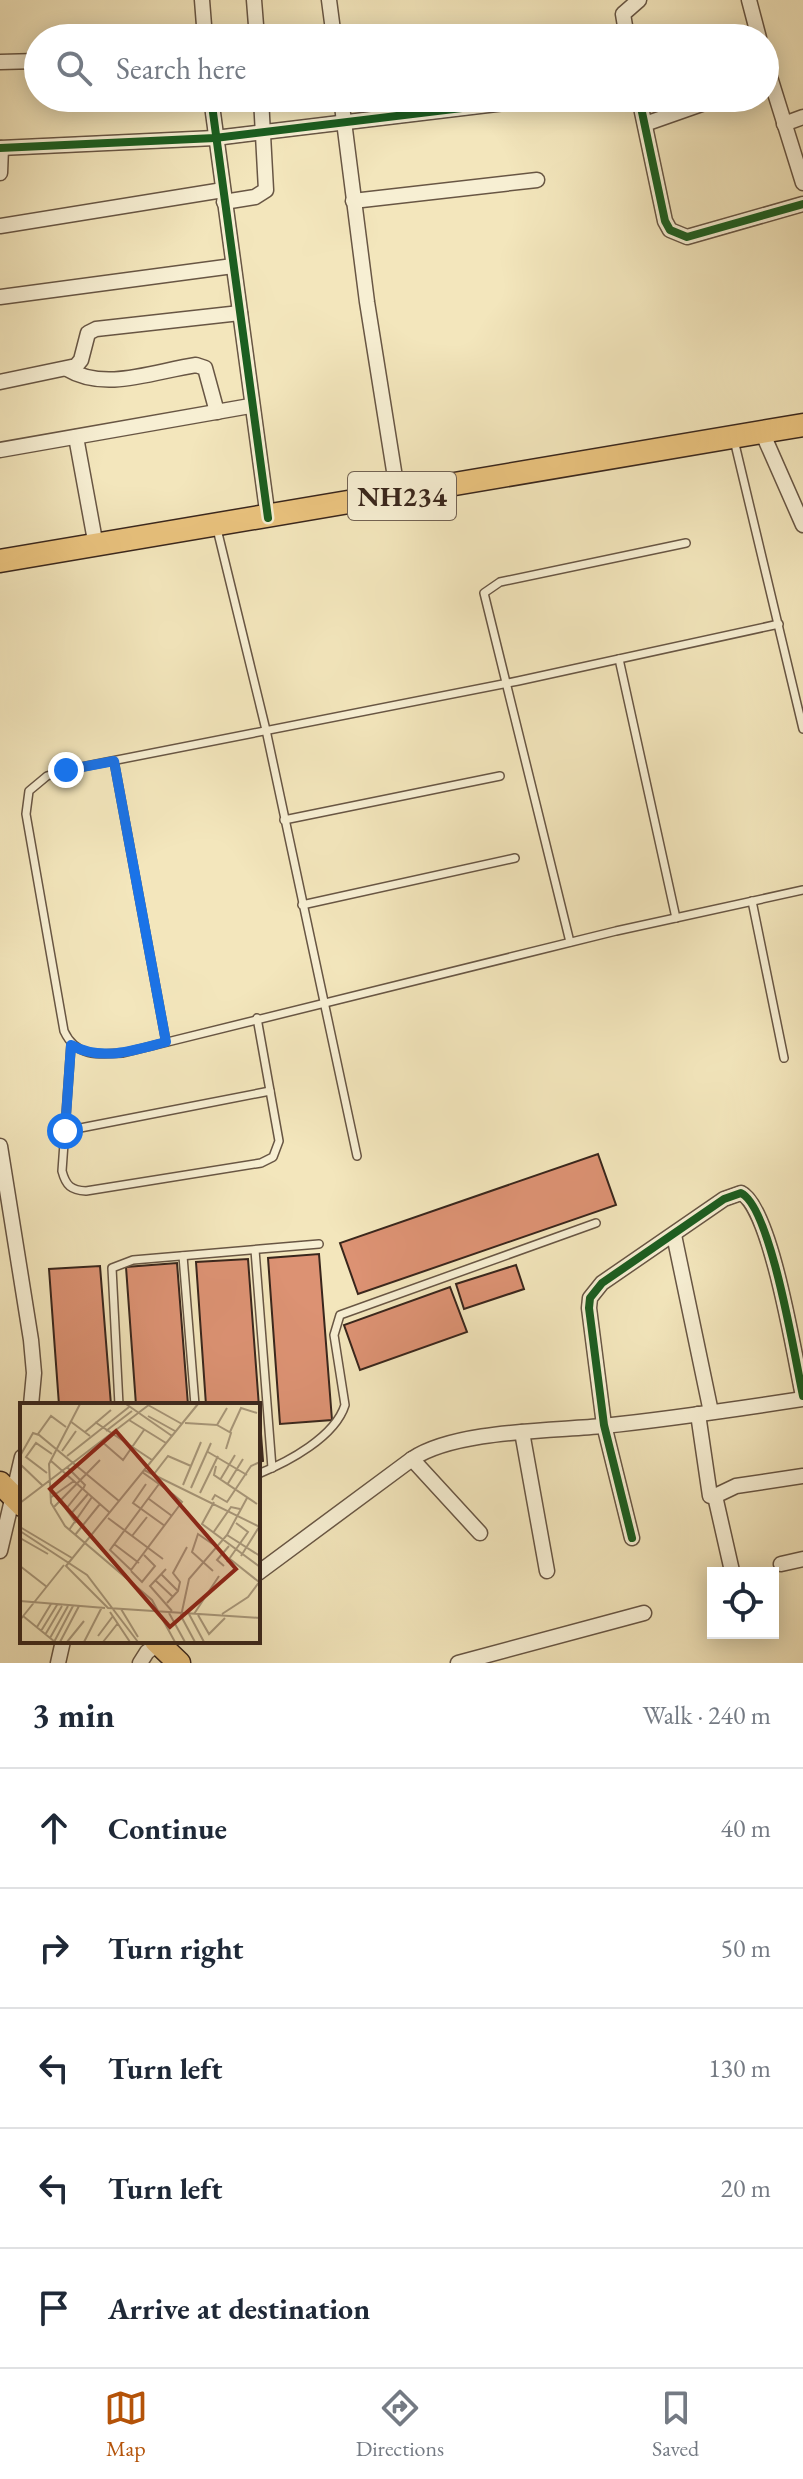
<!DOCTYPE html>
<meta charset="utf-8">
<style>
:root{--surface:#fff;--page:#f2f2f3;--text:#1f2937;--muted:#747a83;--line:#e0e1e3;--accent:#b45309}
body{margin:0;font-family:"EB Garamond",serif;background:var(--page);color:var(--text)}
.controls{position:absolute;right:24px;bottom:24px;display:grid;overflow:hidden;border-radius:0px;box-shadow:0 4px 20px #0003}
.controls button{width:72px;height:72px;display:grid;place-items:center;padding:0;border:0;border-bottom:2px solid var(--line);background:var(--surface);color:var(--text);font:40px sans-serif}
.stop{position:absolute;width:24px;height:24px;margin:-18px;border:6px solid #1a73e8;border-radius:50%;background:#fff}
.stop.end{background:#1a73e8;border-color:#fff;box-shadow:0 2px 8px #0008}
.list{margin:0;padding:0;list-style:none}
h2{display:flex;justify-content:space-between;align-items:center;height:104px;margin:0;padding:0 32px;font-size:34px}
h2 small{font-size:26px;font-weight:400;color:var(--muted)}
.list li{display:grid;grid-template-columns:52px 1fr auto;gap:24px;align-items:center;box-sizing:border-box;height:120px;padding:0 32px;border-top:2px solid var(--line)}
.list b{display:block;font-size:30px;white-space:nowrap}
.list em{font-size:26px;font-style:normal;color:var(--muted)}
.icon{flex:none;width:44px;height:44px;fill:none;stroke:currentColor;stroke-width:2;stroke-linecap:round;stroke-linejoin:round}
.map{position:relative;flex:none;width:803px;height:1663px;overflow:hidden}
.search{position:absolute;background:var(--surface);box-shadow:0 4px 20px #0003;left:24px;right:24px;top:24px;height:88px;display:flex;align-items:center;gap:20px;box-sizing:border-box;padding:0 28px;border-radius:44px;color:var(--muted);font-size:30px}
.sheet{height:704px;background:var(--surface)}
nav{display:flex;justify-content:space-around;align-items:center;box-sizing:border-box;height:112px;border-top:2px solid var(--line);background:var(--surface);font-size:22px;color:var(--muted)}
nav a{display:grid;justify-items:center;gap:4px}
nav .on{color:var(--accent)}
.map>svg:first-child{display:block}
</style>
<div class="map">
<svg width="803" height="1663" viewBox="0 0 803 1663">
<rect width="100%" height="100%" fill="#f3e6bc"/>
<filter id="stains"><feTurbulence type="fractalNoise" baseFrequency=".0025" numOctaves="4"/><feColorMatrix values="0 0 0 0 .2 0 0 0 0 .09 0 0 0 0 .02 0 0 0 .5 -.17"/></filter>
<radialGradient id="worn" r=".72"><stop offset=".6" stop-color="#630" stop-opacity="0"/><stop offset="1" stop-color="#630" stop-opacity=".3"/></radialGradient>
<g fill="#dc9273" stroke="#39261c" stroke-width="2">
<polygon points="598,1154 616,1205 358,1294 340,1243"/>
<polygon points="319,1254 332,1420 280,1424 268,1258"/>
<polygon points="248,1259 263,1461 258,1462 258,1405 206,1405 196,1262"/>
<polygon points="177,1263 188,1405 136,1405 126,1267"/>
<polygon points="516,1265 524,1289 464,1309 456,1284"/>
<polygon points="100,1266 111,1405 59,1405 49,1269"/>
<polygon points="450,1287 467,1332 360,1370 344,1325"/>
</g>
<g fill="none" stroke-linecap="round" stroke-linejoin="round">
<g stroke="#685644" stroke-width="10">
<g id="service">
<polyline points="734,440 803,729"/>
<polyline points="217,529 266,730 357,1156"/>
<path d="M779 624 518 681 66 770 47 776 29 791 26 814 64 1031C76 1057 98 1055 123 1053L616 931 803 890"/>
<polyline points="619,659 676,918"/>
<polyline points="114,761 166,1042"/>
<polyline points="284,820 500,776"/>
<polyline points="752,901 784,1058"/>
<polyline points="302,905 515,858"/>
<polyline points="570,942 484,593 500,582 686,543"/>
<path d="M71 1045 62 1171C66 1186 71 1190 86 1191L261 1163 273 1157 279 1141 257 1018"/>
<polyline points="65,1131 270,1091"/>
<polyline points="255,1250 272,1468"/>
<polyline points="183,1256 195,1405"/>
<polyline points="119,1405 112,1268 133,1260 319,1244"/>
<path d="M258 1474C288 1462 335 1437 345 1405L334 1335 340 1315 596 1223"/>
</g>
</g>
<g stroke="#685644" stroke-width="17">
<g id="minor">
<polyline points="202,0 205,38"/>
<polyline points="254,0 257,38"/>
<polyline points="329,0 334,38"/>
<polyline points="749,0 759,38"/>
<polyline points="627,38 623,14 639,0"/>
<polyline points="765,61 803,183"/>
<polyline points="0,62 38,61"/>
<polyline points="211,98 268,518"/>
<polyline points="341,98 367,302 398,496"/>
<polyline points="639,98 665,221 670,230 687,237 803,204"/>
<polyline points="645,124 719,98"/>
<polyline points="784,124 803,117"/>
<polyline points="0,148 215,138 521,101"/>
<polyline points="0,173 1,148"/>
<polyline points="353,201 537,180"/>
<polyline points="224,202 255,197 266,190 261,98"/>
<polyline points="0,226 223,190"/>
<polyline points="0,297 233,266"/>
<path d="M67 369C105 392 155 371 196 365L205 368 217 412"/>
<polyline points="0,382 76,366 81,360 88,333 96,329 240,313"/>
<polyline points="762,432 803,525"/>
<polyline points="76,437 96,546"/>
<polyline points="0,450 250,406"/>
<polyline points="0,1146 31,1340 34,1373 31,1405"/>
<polyline points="674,1235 711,1412"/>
<polyline points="698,1414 710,1496"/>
<polyline points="522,1432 547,1571"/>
<polyline points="412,1459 480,1533"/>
<path d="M632 1538 604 1425 589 1308 590 1298 602 1283 724 1199 741 1193C771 1207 795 1359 803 1396"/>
<polyline points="0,1551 22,1457"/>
<polyline points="781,1564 803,1559"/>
<polyline points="732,1571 715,1496 736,1486 803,1476"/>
<path d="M258 1573 412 1459C455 1430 551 1431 603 1426 670 1419 737 1409 803 1399"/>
<polyline points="58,1663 63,1641"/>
<polyline points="140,1663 147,1652 162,1641"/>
<polyline points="458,1663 644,1613"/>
</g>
</g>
<g stroke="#39261c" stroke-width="25">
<g id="trunk">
<polyline points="0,561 803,425"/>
<polyline points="0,1483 22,1505"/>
<polyline points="156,1641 179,1663"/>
</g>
</g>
<use href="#service" stroke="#f7efd3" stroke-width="7"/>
<use href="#minor" stroke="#f7efd3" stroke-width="14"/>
<use href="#trunk" stroke="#eac37e" stroke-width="22"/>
<g stroke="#f7efd3" stroke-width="13">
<g id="cycleway">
<polyline points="211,98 268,518"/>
<polyline points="639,98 665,221 670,230 687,237 803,204"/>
<polyline points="0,148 215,138 521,101"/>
<path d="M632 1538 604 1425 589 1308 590 1298 602 1283 724 1199 741 1193C771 1207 795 1359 803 1396"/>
</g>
</g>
<use href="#cycleway" stroke="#1b5e20" stroke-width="8"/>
</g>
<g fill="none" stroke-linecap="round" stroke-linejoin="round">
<path stroke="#1a73e8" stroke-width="10" d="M65 1131 71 1045C102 1062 134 1050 166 1042L114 761 66 770"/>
</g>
<g text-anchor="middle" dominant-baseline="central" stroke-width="7" stroke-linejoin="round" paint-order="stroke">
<rect fill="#f7efd3" stroke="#726253" stroke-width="2" x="348" y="472" width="108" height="48" rx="6"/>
<g font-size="28" font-weight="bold" fill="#39261c">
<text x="402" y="496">NH234</text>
</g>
</g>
<g transform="translate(20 1403)">
<rect width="240" height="240" fill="#f3e6bc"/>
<path fill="none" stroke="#a9997c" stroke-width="2" d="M60 1 29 61 31 100 45 123 132 197 155 239M106 1 152 33M178 1 46 163 88 205 240 215M128 2 162 21M128 13 155 28M109 17 146 40M50 18 70 33M75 19 132 57M165 20 197 22 207 5M197 22 211 30 206 46M46 24 31 13 18 31 99 98M86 28 112 8M65 29 91 7M210 29 221 5 237 10M81 38 103 57 124 27M42 48 56 28M188 49 227 72M0 53 13 30 19 32M47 53 109 4M30 57 89 109M0 61 23 83M196 63 194 72 237 101M47 64 65 82 63 86M124 67 240 124M122 69 139 81 154 92 162 99 111 167 90 147 139 81M27 70 6 54 16 40 32 51M134 71 148 53 171 63M200 77 215 52M126 81 113 100 145 123M163 82 181 39M207 82 223 56M171 85 191 40M180 90 198 53M30 95 54 78M129 96 152 113M192 97 195 92 207 99 231 63 240 59M194 99 182 121 240 164M0 100 130 1M33 105 80 57M50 112 68 91M88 115 143 156M56 120 46 106 62 86M0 124 52 155M49 127 72 94M0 128 67 172 118 239M193 130 211 104 220 106M55 132 80 101M207 132 240 153M112 133 127 114M0 135 28 151M94 141 119 160M221 153 239 124M210 156 239 179M207 159 228 129 216 120M0 163 27 184M204 163 197 157 209 143M146 166 130 183 152 208M111 168 122 179 135 163 124 152M193 168 172 149 178 131 197 144M141 171 158 188M135 177 153 194M0 198 85 205M147 200 158 188 160 179 153 170 167 144M101 206 118 234M90 209 110 239M149 210 165 239M169 211 184 239M174 211 199 173M202 211 228 194 240 178M178 212 189 231 205 215M3 213 35 239M0 217 44 162M17 224 31 201M21 228 37 202M25 232 42 203M78 233 93 213M30 235 48 203M34 239 53 203M40 239 59 203M47 239 64 218M64 239 82 204M83 239 98 220M175 239 161 213 169 176 207 132 227 95"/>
<path fill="#8f2418" fill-opacity="0.15" stroke="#8f2418" stroke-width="4" d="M96 28 216 166 150 224 30 86Z"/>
<rect width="240" height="240" fill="none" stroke="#39261c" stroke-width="4"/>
</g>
<rect width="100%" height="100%" filter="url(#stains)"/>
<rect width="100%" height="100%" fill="url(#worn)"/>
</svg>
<div class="controls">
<button><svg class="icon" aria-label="locate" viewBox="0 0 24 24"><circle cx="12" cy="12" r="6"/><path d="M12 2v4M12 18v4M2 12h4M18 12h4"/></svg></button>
</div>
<div class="stop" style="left:65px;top:1131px"></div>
<div class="stop end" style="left:66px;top:770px"></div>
<div class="search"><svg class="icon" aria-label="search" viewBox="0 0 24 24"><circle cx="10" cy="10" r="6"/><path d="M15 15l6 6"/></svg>Search here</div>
</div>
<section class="sheet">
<h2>3 min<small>Walk · 240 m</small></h2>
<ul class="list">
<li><svg class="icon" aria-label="ahead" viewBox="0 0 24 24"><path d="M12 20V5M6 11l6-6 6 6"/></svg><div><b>Continue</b></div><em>40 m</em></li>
<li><svg class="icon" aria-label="right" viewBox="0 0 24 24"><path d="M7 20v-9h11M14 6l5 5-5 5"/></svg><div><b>Turn right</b></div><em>50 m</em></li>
<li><svg class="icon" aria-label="left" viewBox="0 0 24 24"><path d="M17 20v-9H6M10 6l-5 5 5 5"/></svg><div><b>Turn left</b></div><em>130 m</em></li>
<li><svg class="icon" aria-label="left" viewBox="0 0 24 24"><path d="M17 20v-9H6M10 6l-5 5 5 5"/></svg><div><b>Turn left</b></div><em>20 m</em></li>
<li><svg class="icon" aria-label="arrive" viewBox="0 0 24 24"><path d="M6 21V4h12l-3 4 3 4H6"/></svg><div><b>Arrive at destination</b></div></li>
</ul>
</section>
<nav>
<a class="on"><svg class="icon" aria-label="map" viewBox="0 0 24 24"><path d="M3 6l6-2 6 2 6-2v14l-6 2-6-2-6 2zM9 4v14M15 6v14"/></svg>Map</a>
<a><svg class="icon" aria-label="directions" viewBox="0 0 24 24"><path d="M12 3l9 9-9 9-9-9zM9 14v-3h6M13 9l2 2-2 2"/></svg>Directions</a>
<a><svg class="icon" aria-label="saved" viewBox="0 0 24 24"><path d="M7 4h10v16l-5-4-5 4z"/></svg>Saved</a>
</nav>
